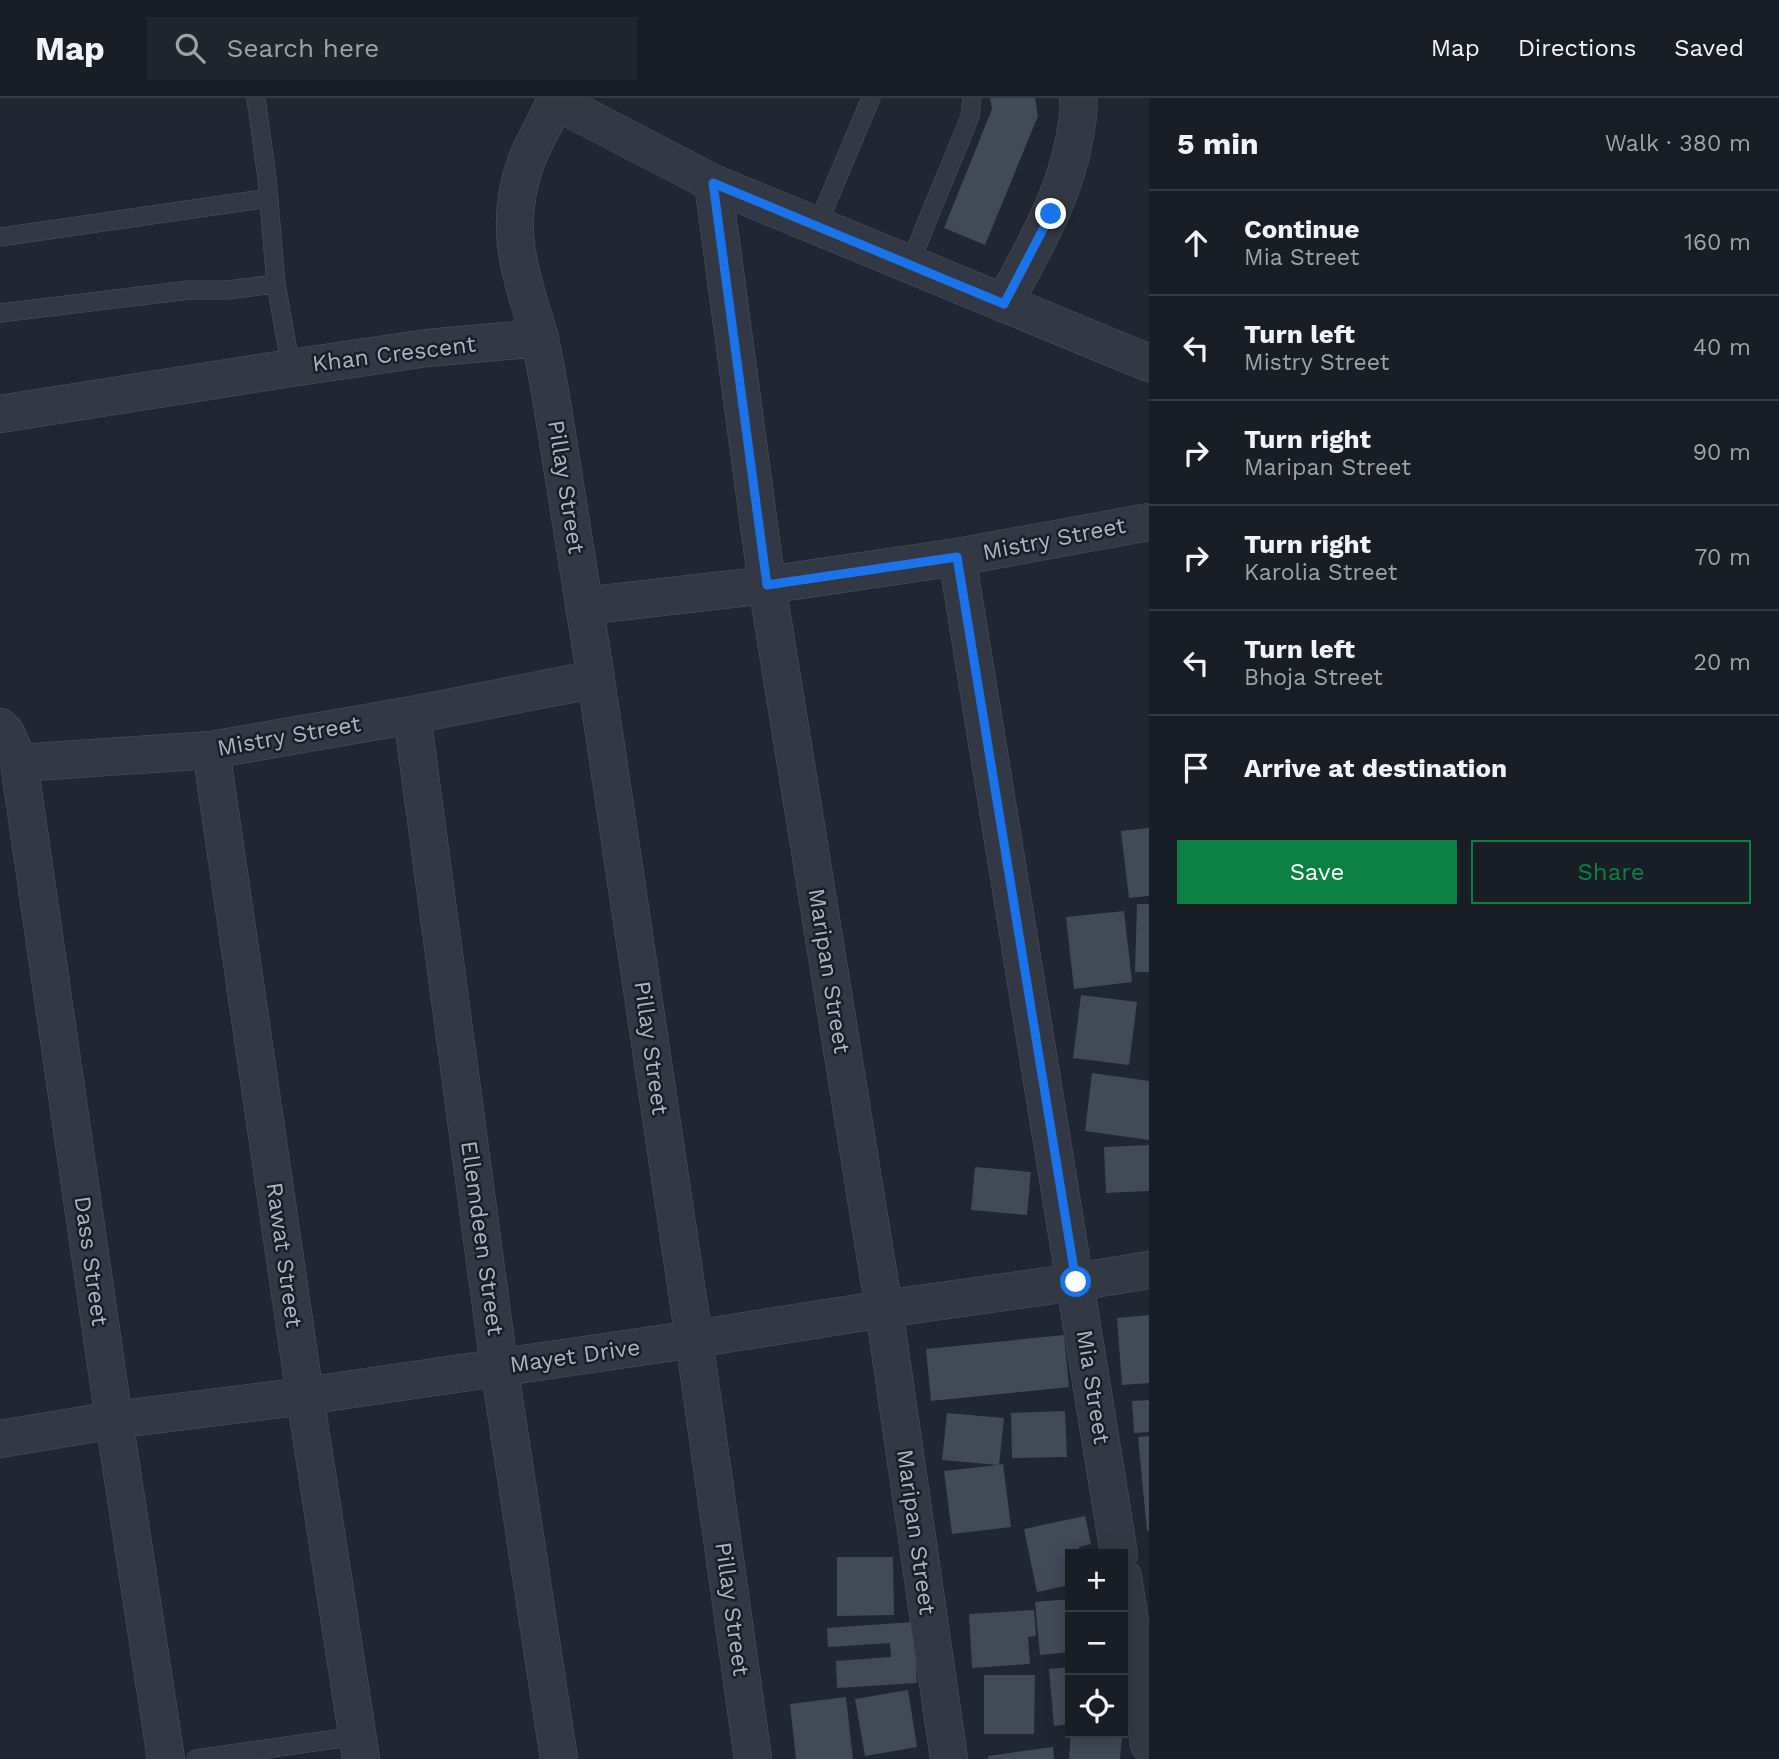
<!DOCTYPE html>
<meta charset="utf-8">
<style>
:root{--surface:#181d26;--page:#21262e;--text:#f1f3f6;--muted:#9fa2a7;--line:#363b43;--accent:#0b8043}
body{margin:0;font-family:"Work Sans",sans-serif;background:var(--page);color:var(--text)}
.controls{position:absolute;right:21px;bottom:21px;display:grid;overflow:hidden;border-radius:0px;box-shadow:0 4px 18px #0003}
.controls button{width:63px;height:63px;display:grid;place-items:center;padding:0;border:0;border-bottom:2px solid var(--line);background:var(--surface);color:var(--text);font:35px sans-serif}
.stop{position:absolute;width:21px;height:21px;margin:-16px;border:5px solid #1a73e8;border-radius:50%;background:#fff}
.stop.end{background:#1a73e8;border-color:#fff;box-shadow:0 2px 7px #0008}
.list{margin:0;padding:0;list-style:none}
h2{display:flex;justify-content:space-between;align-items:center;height:91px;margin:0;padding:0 28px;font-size:30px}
h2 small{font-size:23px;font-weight:400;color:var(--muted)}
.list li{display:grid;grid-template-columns:46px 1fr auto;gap:21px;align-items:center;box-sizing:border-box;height:105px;padding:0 28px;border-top:2px solid var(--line)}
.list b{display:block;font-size:26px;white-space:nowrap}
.list p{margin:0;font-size:23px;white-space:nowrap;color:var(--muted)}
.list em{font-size:23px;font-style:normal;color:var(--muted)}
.actions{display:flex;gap:14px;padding:21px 28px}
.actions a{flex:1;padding:16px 0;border:2px solid var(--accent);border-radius:0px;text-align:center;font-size:24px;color:var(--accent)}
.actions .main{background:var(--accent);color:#fff}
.icon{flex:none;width:38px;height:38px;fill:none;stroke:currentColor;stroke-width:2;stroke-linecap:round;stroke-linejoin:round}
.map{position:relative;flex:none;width:1149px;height:1661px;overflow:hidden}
header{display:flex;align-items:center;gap:42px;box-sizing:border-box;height:98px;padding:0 35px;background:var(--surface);border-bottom:2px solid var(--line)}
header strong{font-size:33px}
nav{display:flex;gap:38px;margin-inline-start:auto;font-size:24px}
.search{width:490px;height:63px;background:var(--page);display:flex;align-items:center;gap:18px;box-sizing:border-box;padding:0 24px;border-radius:0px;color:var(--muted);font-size:26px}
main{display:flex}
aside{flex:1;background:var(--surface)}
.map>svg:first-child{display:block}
</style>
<header>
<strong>Map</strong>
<div class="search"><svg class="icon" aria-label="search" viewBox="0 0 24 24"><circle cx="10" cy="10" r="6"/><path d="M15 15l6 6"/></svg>Search here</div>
<nav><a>Map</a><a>Directions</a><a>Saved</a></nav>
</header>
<main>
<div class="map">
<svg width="1149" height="1661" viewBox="0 0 1149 1661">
<rect width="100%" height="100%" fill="#202733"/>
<g fill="#414a57">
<polygon points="990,0 1035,0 1038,18 985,147 944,130 992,11"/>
<polygon points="1149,730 1149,798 1129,800 1121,733"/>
<polygon points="1137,806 1149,806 1149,874 1135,874"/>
<polygon points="1124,813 1132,884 1074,891 1066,819"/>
<polygon points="1081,897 1137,904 1129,967 1073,960"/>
<polygon points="1092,975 1149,983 1149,1042 1085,1033"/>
<polygon points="1149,1047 1149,1093 1106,1095 1104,1049"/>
<polygon points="975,1069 1031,1074 1027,1117 971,1112"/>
<polygon points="1149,1217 1149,1285 1122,1287 1117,1220"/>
<polygon points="1064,1237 1069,1289 931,1303 926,1251"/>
<polygon points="1149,1302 1149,1334 1134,1335 1132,1303"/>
<polygon points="1065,1313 1067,1359 1012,1360 1011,1315"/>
<polygon points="947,1315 1004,1320 999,1367 1003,1366 1011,1429 952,1436 944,1373 998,1367 942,1362"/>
<polygon points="1149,1338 1149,1433 1147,1433 1138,1339"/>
<polygon points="1085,1418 1091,1446 1079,1449 1080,1456 1070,1456 1070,1487 1037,1494 1024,1431"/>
<polygon points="837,1459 893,1459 894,1517 837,1518"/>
<polygon points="1070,1501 1070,1554 1040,1557 1035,1504"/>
<polygon points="1034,1512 1036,1538 1028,1539 1030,1566 972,1570 969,1516"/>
<polygon points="913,1524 917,1585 837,1590 836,1563 891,1559 890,1545 828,1549 827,1530"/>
<polygon points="1070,1569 1070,1626 1054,1628 1049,1571"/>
<polygon points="984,1577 1035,1577 1034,1636 984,1636"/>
<polygon points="908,1592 917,1649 865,1658 855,1601"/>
<polygon points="846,1599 853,1661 796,1661 790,1606"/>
<polygon points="1071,1635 1122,1639 1120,1661 1069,1661"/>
<polygon points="1053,1649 1054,1661 988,1661 988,1658"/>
</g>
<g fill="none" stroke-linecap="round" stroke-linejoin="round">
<g stroke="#4e545f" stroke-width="19">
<g id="service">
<polyline points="256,0 267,80 276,186"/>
<polyline points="817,128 871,0"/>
<polyline points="0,139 269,100"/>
<polyline points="909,167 970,19 972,0"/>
<polyline points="0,215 189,192 227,192 276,186 291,270"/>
<polyline points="196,1661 357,1638"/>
</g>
</g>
<g stroke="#4e545f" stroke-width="38">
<g id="minor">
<polyline points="555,3 713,85 1149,265"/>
<polyline points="713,85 767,487 884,1211 949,1661"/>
<path d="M1004 206C1032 152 1065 99 1075 37 1077 25 1080 13 1078 0"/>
<polyline points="540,240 551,299 596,581 694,1241 753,1661"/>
<path d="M0 316 291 270 427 250 540 240C521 176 502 131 526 64 534 42 548 22 556 0"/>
<polyline points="957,459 1119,1456"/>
<polyline points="584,508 767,487 957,459 1149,424"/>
<polyline points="412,617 499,1268 559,1661"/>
<polyline points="0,629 6,635 19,665 114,1322 166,1661"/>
<polyline points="211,652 305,1298 361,1661"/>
<polyline points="19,665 211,652 412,617 596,581"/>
<polyline points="0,1341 114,1322 305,1298 694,1241 884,1211 1076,1184 1149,1172"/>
<polyline points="1123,1479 1149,1646"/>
</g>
</g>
<use href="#service" stroke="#333944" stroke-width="18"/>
<use href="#minor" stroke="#333944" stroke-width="37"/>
</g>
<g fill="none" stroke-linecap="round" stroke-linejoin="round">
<polyline stroke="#1a73e8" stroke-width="9" points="1051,116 1004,206 713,85 767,487 957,459 1076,1184"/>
</g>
<g text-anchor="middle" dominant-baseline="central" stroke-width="5" stroke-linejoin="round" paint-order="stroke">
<g font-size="23" fill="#adb4c1" stroke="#191e28">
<text transform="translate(394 256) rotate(-7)">Khan Crescent</text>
<text transform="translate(566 389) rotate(81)">Pillay Street</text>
<text transform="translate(1054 441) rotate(-11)">Mistry Street</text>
<text transform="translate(289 638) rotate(-10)">Mistry Street</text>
<text transform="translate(829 873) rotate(81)">Maripan Street</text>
<text transform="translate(651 950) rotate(82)">Pillay Street</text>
<text transform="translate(482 1140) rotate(82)">Ellemdeen Street</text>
<text transform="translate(284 1157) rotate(82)">Rawat Street</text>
<text transform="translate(91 1163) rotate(82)">Dass Street</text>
<text transform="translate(575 1258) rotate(-8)">Mayet Drive</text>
<text transform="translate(1093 1289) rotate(81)">Mia Street</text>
<text transform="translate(916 1434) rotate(82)">Maripan Street</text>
<text transform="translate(732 1511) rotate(82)">Pillay Street</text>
</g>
</g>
</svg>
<div class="controls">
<button>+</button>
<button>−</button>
<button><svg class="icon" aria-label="locate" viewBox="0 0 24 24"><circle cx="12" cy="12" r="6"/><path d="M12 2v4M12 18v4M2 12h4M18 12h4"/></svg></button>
</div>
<div class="stop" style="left:1076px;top:1184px"></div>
<div class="stop end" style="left:1051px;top:116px"></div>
</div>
<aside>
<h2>5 min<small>Walk · 380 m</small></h2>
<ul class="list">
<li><svg class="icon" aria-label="ahead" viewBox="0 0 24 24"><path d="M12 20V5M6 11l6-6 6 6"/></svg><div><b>Continue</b><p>Mia Street</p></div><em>160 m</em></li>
<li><svg class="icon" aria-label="left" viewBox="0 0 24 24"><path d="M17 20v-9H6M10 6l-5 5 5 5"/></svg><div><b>Turn left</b><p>Mistry Street</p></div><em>40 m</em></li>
<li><svg class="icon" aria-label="right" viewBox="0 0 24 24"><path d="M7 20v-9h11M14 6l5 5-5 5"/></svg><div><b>Turn right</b><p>Maripan Street</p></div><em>90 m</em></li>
<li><svg class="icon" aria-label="right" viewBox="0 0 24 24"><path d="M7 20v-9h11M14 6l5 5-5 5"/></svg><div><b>Turn right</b><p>Karolia Street</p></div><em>70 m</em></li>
<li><svg class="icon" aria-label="left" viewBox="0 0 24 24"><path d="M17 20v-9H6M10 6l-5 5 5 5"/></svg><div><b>Turn left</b><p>Bhoja Street</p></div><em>20 m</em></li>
<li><svg class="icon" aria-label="arrive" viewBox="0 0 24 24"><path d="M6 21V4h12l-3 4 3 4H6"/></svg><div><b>Arrive at destination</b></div></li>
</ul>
<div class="actions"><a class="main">Save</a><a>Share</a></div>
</aside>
</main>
